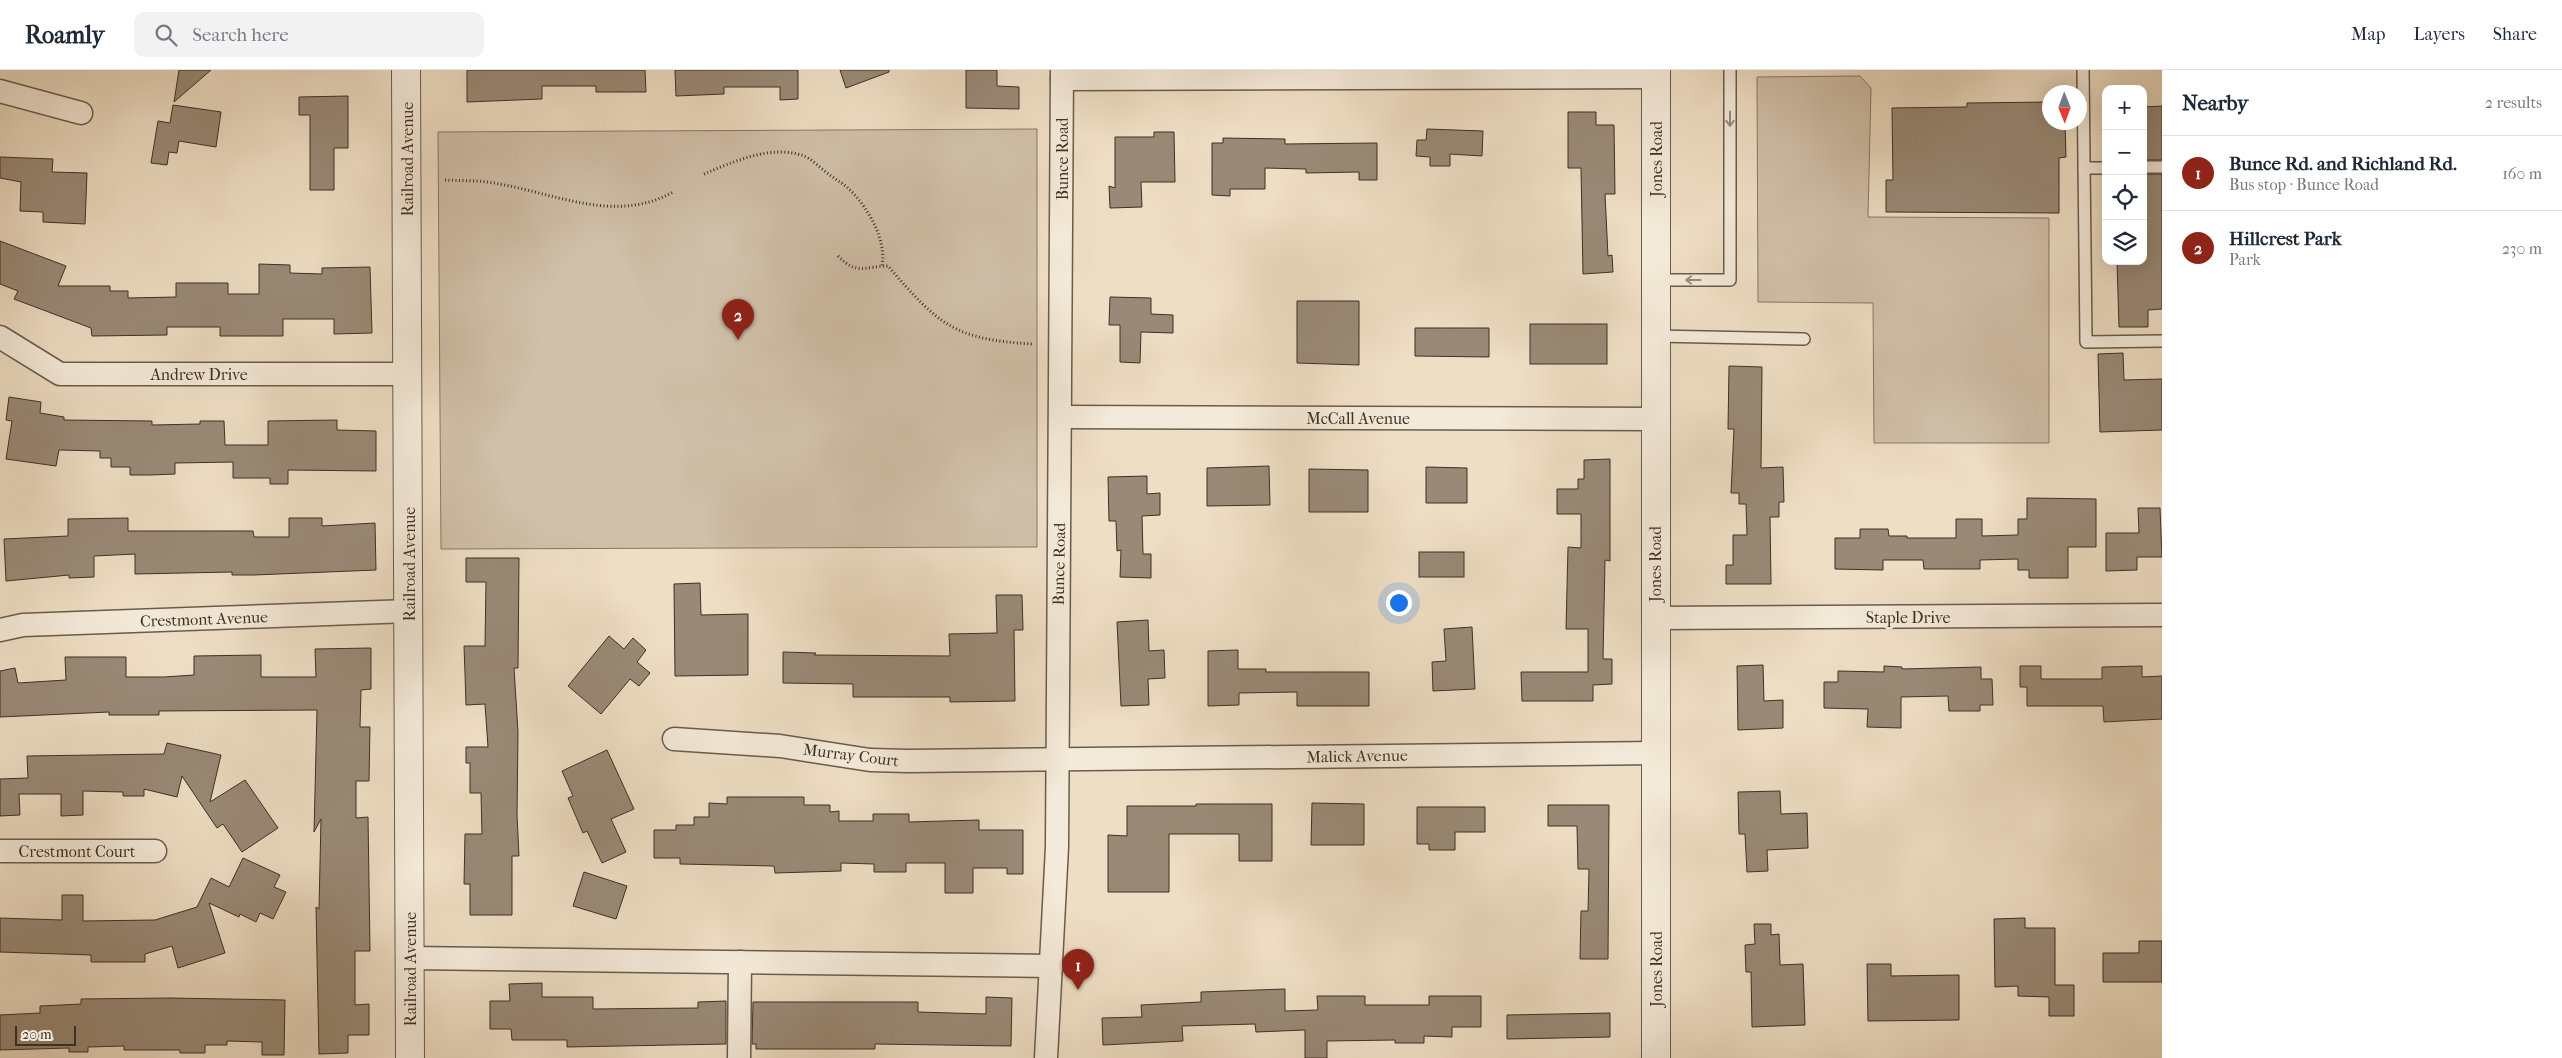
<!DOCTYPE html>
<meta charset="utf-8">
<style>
:root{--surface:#fff;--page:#f2f2f3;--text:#1f2937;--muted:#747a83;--line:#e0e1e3;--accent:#8f2418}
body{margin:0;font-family:"IM FELL French Canon",serif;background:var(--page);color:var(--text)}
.controls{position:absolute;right:15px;top:15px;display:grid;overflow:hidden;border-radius:10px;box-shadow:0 5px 20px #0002}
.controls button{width:45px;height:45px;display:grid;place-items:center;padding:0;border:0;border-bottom:1px solid var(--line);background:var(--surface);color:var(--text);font:25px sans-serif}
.compass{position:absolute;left:2042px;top:15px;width:45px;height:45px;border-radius:50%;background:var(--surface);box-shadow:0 5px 20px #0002;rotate:179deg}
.scale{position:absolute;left:15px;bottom:12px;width:61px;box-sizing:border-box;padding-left:5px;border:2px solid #3d3024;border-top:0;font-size:14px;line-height:18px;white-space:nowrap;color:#3d3024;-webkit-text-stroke:4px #f4ead9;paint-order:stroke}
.you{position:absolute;left:1398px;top:532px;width:18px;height:18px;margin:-12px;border:4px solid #fff;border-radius:50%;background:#1a73e8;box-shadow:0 0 0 8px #1a73e833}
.badge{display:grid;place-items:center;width:32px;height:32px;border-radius:50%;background:var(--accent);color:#fff;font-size:16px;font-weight:700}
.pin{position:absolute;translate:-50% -41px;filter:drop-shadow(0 1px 2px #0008)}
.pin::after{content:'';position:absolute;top:26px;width:18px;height:15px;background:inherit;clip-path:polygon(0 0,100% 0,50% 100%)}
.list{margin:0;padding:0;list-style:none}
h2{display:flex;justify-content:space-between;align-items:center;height:65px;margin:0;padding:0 20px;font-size:21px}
h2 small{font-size:16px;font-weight:400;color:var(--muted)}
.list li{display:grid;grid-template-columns:32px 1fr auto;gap:15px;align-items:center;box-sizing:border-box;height:75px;padding:0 20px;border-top:1px solid var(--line)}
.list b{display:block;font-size:19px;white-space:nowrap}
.list p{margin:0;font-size:16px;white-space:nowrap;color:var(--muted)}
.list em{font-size:16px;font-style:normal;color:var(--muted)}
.icon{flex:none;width:28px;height:28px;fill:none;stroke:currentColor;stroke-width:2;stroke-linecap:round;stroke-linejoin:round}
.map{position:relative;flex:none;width:2162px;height:988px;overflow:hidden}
header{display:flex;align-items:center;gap:30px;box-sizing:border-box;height:70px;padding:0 25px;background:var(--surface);border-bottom:1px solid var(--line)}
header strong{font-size:24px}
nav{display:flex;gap:28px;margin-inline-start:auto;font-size:18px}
.search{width:350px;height:45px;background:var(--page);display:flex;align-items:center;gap:12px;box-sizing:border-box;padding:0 18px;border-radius:10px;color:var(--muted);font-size:19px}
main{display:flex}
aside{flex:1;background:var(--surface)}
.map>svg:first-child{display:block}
</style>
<header>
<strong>Roamly</strong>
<div class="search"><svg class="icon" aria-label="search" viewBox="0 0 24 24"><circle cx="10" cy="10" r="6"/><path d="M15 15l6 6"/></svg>Search here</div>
<nav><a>Map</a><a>Layers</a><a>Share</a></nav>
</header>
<main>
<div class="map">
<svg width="2162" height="988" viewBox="0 0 2162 988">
<rect width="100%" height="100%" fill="#eedec4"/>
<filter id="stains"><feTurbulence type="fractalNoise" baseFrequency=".004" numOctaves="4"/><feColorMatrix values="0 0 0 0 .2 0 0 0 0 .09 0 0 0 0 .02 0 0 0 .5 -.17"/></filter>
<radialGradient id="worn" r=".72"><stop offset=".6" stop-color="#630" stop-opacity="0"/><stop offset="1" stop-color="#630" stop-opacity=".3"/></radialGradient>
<g fill="#d0c0a9" stroke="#867866">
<polygon points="1860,6 1871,18 1868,147 2049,148 2049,373 1874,373 1873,233 1758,232 1757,7"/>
<polygon points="1037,59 1037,477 441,479 438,62"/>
</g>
<g fill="#998a77" stroke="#3d3024">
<polygon points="179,0 211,0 174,32"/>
<polygon points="467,0 645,0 646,22 596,22 596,16 542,16 542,29 467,32"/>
<polygon points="675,0 798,0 798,29 780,30 780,17 724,17 724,24 676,26"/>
<polygon points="840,0 889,0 889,2 846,18"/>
<polygon points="966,0 997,0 997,16 1019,17 1019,39 966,38"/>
<polygon points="348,26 348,78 334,78 334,120 310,120 310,45 299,45 299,27"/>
<polygon points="2050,32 2050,52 2065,52 2066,87 2059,88 2059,143 1886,142 1886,110 1893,110 1892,38 1967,37 1967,33"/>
<polygon points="173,35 221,42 216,77 179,71 177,83 169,82 167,95 151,93 158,51 170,53"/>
<polygon points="2162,36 2162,90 2143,90 2143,37"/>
<polygon points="1568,42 1596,42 1596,55 1614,55 1615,124 1605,124 1608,186 1612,185 1613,202 1583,204 1581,98 1568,98"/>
<polygon points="1427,59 1483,61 1482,86 1450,84 1450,96 1430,96 1430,87 1416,86 1417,70 1426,70"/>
<polygon points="1154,62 1174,62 1175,112 1141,112 1142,137 1110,138 1109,116 1115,118 1115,67 1154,67"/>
<polygon points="1223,68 1285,69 1285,74 1377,73 1377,110 1359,110 1359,102 1306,103 1306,99 1265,98 1265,119 1230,119 1230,126 1212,125 1212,73 1223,73"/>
<polygon points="0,87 53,89 52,102 87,103 85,154 43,152 43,142 20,141 21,112 0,108"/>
<polygon points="2143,104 2162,104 2162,239 2148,240 2148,257 2119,257 2117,191 2143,191"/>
<polygon points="0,171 66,196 58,216 110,216 110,221 128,221 128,228 176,227 176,213 228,213 228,224 259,224 259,194 290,195 290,203 322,204 322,198 370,197 372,263 334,264 334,249 283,249 283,266 220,266 220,257 167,257 167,265 92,266 91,258 14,229 18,221 0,214"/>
<polygon points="1110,227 1151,228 1151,244 1173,245 1173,263 1141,262 1140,293 1120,292 1120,255 1109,255"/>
<polygon points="1297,231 1359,231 1359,295 1297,293"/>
<rect x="1530" y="254" width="77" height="40"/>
<polygon points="1415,258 1489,258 1489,287 1415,286"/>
<polygon points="2123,283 2124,310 2162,309 2162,360 2100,362 2098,284"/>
<polygon points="1729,296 1762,297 1761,398 1783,397 1784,432 1779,432 1779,447 1770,447 1771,514 1726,514 1726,495 1733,495 1733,465 1747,465 1746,434 1739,434 1739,423 1731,423 1734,359 1728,359"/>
<polygon points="9,327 41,332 40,343 64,347 64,350 152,351 152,355 200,354 200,351 224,351 225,375 268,375 268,351 337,350 337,360 376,361 376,401 288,400 288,414 270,414 270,408 233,408 233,392 175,393 175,404 151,405 130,405 130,397 111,397 111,388 100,388 100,381 59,380 56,396 6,389 12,351 6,350"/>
<polygon points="1610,389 1610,491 1605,490 1603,589 1612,589 1612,614 1593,615 1593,631 1522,631 1521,602 1588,602 1588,559 1566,559 1568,477 1581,478 1581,444 1557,444 1557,419 1578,419 1578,409 1584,409 1584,390"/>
<polygon points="1269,396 1270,435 1207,436 1207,398"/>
<polygon points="1426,397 1467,398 1467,433 1426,433"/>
<polygon points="1309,399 1368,400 1368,442 1309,442"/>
<polygon points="1147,406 1147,424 1160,423 1160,445 1142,446 1143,484 1151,484 1151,508 1120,507 1121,480 1117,481 1116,451 1109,451 1108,407"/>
<polygon points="2027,428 2096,429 2096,477 2068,477 2068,508 2029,508 2029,500 2018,500 2018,489 1980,490 1980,499 1924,499 1923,490 1883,490 1883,500 1835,499 1835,468 1860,468 1860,459 1888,459 1889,466 1907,466 1907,468 1956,468 1956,449 1982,449 1982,466 2018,465 2018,449 2027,449"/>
<polygon points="2138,438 2160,438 2162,487 2137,487 2137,500 2106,501 2106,463 2139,463"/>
<polygon points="128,448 128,461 253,461 254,467 289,467 289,448 322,448 322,456 375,453 376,500 254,505 232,505 232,502 135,504 135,484 94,486 94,507 69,508 69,505 6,511 4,469 68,466 68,449"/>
<rect x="1419" y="482" width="45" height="25"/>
<polygon points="466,488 519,488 518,598 514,598 518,662 517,745 519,786 512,786 512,845 470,845 470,814 464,814 465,764 482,764 481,723 470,723 470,693 466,693 466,677 488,677 485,634 466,635 465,603 464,576 485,576 486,512 466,512"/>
<polygon points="700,513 701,545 748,544 748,605 675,606 674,514"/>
<polygon points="996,525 1022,525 1023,560 1014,560 1015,631 950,632 950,627 853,627 853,614 783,613 783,582 816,583 814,585 950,586 949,564 997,563"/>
<polygon points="1148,550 1149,581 1164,580 1165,608 1148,609 1149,635 1121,636 1117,552"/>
<polygon points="1472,557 1475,619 1433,621 1432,592 1446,591 1444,559"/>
<polygon points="609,566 624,579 633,568 646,580 637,592 650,603 639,616 630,609 601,644 568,616"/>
<polygon points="371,578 371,619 361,620 360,657 370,657 369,711 356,711 356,748 368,747 370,881 355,881 355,935 369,934 369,965 348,965 348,983 319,984 316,837 319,839 321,749 314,762 317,640 159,641 159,645 109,645 109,642 0,647 0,601 15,598 18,613 66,610 65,587 126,587 126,607 164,607 194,605 194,586 261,585 261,607 316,607 315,579"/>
<polygon points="1238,580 1238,599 1266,599 1266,602 1369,602 1369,636 1297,636 1297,622 1239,623 1239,635 1208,636 1208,581"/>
<polygon points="1763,595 1764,631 1783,630 1783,658 1738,660 1737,596"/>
<polygon points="1884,596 1902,597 1902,599 1981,597 1981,609 1992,609 1993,635 1980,635 1980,641 1949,641 1948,626 1901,627 1901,658 1867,657 1868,639 1824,638 1824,612 1838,612 1838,601 1884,602"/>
<polygon points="2020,596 2041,596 2041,609 2102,609 2102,597 2142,596 2142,607 2162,606 2162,649 2104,652 2103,636 2027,636 2027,617 2020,617"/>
<polygon points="167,673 221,685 210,732 245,710 278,758 242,782 223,754 217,758 182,706 177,727 144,719 144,726 123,726 123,722 83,721 83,745 61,746 61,724 19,724 20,745 0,746 0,709 28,708 27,686 164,684"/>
<polygon points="607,680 634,739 611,749 626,782 602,793 587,761 583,763 568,728 573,726 562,701"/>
<polygon points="1780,721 1781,744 1807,743 1808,778 1767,780 1768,801 1747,802 1745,764 1739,764 1738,722"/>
<polygon points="727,727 804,727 804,735 830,735 830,742 839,741 839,751 873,751 873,744 909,744 909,752 979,750 979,760 1023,760 1023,804 1007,804 1007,798 973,798 973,823 945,823 945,793 906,793 906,802 874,802 874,794 841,793 841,801 775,803 774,796 680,794 680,788 654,788 654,760 676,760 676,755 694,755 694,747 709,747 709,733 727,734"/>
<polygon points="1312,733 1364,734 1364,775 1311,775"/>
<polygon points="1196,734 1272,734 1272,791 1239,791 1239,764 1169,764 1169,822 1108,822 1108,765 1127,766 1127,736 1196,736"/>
<polygon points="1548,735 1609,735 1608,889 1580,889 1581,841 1588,841 1589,799 1578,799 1577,756 1548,756"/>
<polygon points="1417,737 1485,737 1485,762 1455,762 1455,780 1429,780 1429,774 1417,774"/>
<polygon points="243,788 280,805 274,817 286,822 273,849 260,843 256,852 240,844 239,847 209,833 225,883 178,898 172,876 145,884 145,892 91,892 91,885 0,882 0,848 62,850 62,825 83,825 83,851 155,850 197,837 211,808 229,817"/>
<polygon points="584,802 627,816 616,849 573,836"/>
<polygon points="2025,848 2025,858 2055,858 2055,915 2074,915 2074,946 2049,946 2049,927 2018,926 2018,916 1995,917 1994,849"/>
<polygon points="1754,854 1771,854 1771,865 1779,864 1780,895 1803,894 1805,955 1752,957 1751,902 1746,902 1745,875 1755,874"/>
<polygon points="2139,871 2162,871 2162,912 2103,912 2103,883 2139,883"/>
<polygon points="1867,894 1891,894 1891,906 1959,905 1959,950 1868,951"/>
<polygon points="542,913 542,927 593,927 593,939 698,938 698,932 726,931 726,974 567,977 567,970 512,970 511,959 490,959 490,931 510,931 509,914"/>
<polygon points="1285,919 1285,941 1318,940 1317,926 1365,926 1365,935 1429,935 1429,926 1481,926 1481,957 1452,957 1452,967 1424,966 1424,973 1395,973 1395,970 1327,971 1327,988 1305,988 1305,960 1256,962 1255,954 1182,956 1183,971 1103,975 1102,948 1142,947 1141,935 1201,932 1201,922"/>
<polygon points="986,927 1012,928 1011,976 875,974 875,979 756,979 756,974 752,974 753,932 918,932 918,942 986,944"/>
<polygon points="170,928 285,930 284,985 262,985 262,972 227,971 227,975 205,975 205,983 180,983 180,980 124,980 124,976 88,977 88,982 69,982 69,978 0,980 0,945 40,943 40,936 81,934 81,929"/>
<polygon points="1610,943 1610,967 1507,969 1507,945"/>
</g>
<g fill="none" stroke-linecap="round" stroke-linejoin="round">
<g stroke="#695c4c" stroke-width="14">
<g id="service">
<polyline points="2083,0 2086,272 2162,271"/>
<polyline points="2143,97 2162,97"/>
<polyline points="2084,98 2106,98"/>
<polyline points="1655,210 1730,210 1730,0"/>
<polyline points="1655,266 1804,269"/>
</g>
</g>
<g stroke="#695c4c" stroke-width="25">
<g id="minor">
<polyline points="1062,9 1656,7"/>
<polyline points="0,21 81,43"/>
<polyline points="0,267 60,304 409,304"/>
<polyline points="1061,347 1655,349"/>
<polyline points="1654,548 2162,545"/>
<polyline points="0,560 23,555 409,541"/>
<polyline points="674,669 780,676 870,690 909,691 1656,683"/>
<polyline points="0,781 155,781"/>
<polyline points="410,888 1052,896"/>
<polyline points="739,988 740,892"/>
<polyline points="1046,988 1057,777 1062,0"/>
</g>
</g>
<g stroke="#695c4c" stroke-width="30">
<g id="tertiary">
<polyline points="406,0 410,988"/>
<polyline points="1656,0 1656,988"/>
</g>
</g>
<g stroke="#3d3024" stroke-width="3" stroke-dasharray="1 2.5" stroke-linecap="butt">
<path d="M704 104C733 92 769 75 801 85 810 87 819 97 826 102 833 108 841 112 848 118 867 136 887 169 882 196"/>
<path d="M445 110C463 111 482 110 499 114 557 124 616 154 673 122"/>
<path d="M838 186C857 206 866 196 888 196 938 254 954 270 1033 274"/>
</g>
<use href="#service" stroke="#f4ead9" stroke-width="11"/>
<use href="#minor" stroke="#f4ead9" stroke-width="22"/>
<use href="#tertiary" stroke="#f4ead9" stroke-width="28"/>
</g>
<defs><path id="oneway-shaft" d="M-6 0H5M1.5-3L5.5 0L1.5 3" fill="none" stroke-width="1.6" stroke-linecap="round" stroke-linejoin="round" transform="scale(1.25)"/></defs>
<g stroke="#988d7e">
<use href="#oneway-shaft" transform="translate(1730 49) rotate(90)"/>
<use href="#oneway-shaft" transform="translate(1693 210) rotate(180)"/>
</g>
<g text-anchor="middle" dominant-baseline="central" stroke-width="4.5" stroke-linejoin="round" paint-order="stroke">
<g font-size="16" fill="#3d3024" stroke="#f4ead9">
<text transform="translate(407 89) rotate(-90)">Railroad Avenue</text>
<text transform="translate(1062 89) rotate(-90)">Bunce Road</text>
<text transform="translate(1656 89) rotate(-90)">Jones Road</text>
<text x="199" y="304">Andrew Drive</text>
<text x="1358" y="348">McCall Avenue</text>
<text transform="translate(409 494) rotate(-90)">Railroad Avenue</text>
<text transform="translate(1059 494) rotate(-89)">Bunce Road</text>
<text transform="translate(1655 494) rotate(-90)">Jones Road</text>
<text x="1908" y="547">Staple Drive</text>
<text transform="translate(204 549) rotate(-2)">Crestmont Avenue</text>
<text transform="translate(851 685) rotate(7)">Murray Court</text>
<text transform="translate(1357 686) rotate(-1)">Malick Avenue</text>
<text x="77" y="781">Crestmont Court</text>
<text transform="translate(410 899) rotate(-90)">Railroad Avenue</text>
<text transform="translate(1656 899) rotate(-90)">Jones Road</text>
</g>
</g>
<rect width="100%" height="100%" filter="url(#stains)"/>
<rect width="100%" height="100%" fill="url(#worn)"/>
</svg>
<div class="controls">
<button>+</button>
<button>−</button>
<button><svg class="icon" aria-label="locate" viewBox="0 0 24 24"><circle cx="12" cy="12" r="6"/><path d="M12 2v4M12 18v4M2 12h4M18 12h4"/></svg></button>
<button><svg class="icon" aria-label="layers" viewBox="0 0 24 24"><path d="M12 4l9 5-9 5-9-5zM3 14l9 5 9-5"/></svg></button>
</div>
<svg class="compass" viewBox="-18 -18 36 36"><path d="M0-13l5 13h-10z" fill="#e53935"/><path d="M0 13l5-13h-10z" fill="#747a83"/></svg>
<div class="scale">20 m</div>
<div class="you"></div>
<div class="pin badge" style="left:1078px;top:920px">1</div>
<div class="pin badge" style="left:738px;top:270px">2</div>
</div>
<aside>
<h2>Nearby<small>2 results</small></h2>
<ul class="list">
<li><span class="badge">1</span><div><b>Bunce Rd. and Richland Rd.</b><p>Bus stop · Bunce Road</p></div><em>160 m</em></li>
<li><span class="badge">2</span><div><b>Hillcrest Park</b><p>Park</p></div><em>230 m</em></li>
</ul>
</aside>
</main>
